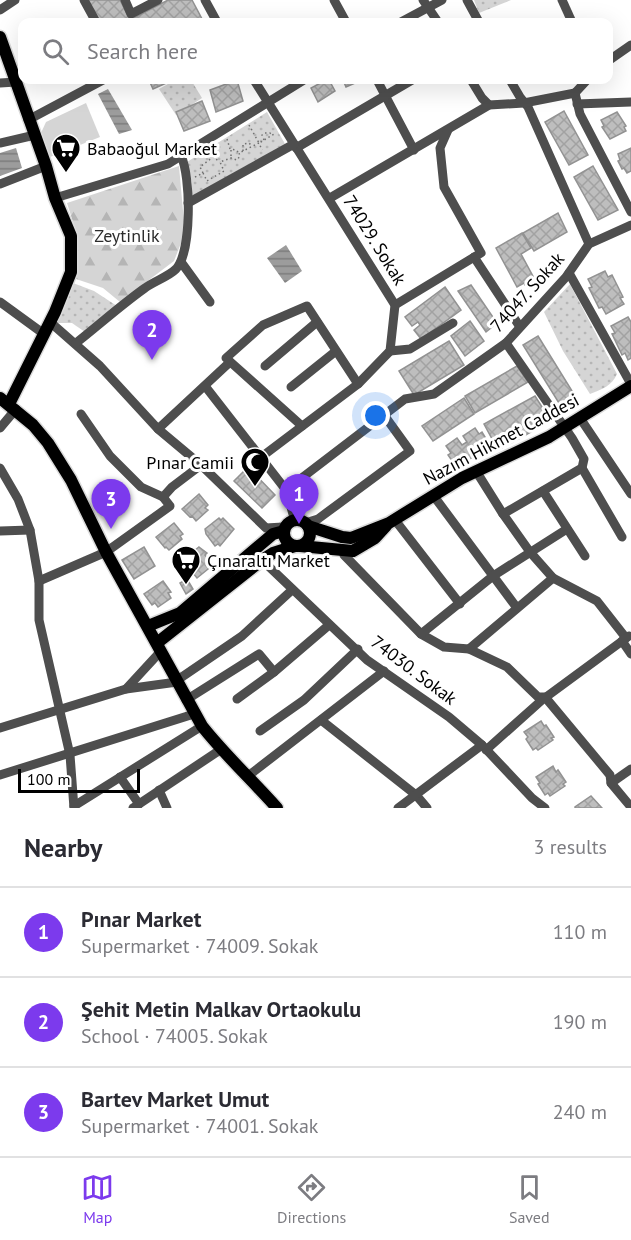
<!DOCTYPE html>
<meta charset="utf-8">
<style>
:root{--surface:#fff;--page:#f2f2f3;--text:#2b2b33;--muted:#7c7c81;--line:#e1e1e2;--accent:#7c3aed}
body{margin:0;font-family:"PT Sans",sans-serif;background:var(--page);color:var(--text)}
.scale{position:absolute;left:18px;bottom:15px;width:122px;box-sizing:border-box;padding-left:6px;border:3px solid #000;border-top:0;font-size:16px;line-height:21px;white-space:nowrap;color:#000;-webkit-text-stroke:4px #fff;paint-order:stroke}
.you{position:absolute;left:376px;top:416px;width:21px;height:21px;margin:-15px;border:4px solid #fff;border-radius:50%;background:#1a73e8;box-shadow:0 0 0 9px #1a73e833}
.badge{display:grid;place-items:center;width:39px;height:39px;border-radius:50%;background:var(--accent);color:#fff;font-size:20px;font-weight:700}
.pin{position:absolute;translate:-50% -50px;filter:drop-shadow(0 2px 3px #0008)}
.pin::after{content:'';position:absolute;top:32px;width:21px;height:18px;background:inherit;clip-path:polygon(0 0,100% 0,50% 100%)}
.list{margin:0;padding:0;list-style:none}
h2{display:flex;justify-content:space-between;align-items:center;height:78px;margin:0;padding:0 24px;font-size:26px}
h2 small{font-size:20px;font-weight:400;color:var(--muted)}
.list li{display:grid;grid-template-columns:39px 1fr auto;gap:18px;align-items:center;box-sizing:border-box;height:90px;padding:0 24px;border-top:2px solid var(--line)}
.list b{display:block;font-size:22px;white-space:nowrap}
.list p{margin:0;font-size:20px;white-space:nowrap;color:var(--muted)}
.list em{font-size:20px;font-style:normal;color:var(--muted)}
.icon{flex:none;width:33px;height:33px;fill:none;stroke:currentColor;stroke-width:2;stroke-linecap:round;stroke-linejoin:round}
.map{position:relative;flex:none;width:631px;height:808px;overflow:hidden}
.search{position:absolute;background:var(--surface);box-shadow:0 6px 24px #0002;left:18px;right:18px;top:18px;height:66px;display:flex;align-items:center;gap:15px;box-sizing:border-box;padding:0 21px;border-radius:12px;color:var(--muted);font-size:22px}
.sheet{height:348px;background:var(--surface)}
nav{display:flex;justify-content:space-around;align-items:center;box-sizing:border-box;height:84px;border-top:2px solid var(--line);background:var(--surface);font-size:16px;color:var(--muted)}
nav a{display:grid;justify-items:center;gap:3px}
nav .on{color:var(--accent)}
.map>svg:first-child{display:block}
</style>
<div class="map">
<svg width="631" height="808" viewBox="0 0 631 808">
<defs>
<pattern id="forest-firs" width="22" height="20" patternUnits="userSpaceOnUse" patternTransform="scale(1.5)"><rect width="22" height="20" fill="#d5d5d5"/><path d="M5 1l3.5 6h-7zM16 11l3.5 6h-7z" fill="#b5b5b5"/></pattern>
<pattern id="park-dots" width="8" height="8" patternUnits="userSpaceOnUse" patternTransform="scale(1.5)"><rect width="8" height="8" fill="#d5d5d5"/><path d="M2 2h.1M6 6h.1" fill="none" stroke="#b5b5b5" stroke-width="1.8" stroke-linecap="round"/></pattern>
<pattern id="water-rules" width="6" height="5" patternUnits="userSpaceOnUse" patternTransform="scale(1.5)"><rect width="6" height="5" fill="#9c9c9c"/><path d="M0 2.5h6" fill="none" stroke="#7d7d7d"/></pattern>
<pattern id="building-cross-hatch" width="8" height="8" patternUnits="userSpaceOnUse" patternTransform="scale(1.5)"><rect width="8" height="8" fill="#bebebe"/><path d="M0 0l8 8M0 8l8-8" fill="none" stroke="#a2a2a2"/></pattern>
</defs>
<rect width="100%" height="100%" fill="#fff"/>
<polygon fill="#d5d5d5" points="86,103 100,137 50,157 41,133 46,122"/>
<polygon fill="url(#forest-firs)" points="179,166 185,233 174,261 120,302 103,288 76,279 77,235 67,203"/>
<g fill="url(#park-dots)">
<polygon points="474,0 511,0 479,13"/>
<polygon points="175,80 191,80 202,98 176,115 159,89"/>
<polygon points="267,112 285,144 191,197 192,182 187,162"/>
<polygon points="73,283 94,291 117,306 85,332 72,323 55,323"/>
<path d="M570 284 617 374C612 386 602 389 590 394L563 351 544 312Z"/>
</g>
<g fill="url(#water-rules)">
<polygon points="108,89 132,130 119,134 98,94"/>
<polygon points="16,148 22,168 0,176 0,153"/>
<polygon points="286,245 302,271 285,283 267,258"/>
</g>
<g fill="url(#building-cross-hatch)" stroke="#929292" stroke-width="1.5">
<polygon points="87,0 120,0 130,20 168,0 192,0 202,19 195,22 99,22"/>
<polygon points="149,80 173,80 153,89"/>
<polygon points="237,80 243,101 216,112 210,90"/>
<polygon points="326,80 329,80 335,91 318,102 311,88"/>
<polygon points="343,80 362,80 346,87"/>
<polygon points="202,101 210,121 184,131 176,112"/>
<polygon points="564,111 588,155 569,165 545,122"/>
<polygon points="617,112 626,126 624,127 626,131 610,139 602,127 604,126 601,120"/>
<polygon points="631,148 631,171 627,173 624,168 622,169 618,161 620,160 618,154"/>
<polygon points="593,166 618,210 598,220 574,177"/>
<polygon points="558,213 567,232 534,251 523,233"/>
<polygon points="522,233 531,248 521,254 535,280 525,285 524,283 517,287 496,248"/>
<polygon points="605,271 608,277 612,275 623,297 620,298 624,304 606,314 602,307 599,308 589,288 592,287 588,279"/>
<polygon points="471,285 497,323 486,332 458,291"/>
<polygon points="445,287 461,310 421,339 414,330 420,325 418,322 412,326 405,317"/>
<polygon points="628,317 631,322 631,358 628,360 625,353 622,355 612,334 615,333 611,326"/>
<polygon points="470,321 484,341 465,356 451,336"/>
<polygon points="538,336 577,399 562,408 523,345"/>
<polygon points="449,341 464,365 414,395 399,371"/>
<polygon points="517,366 528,382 475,413 465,396"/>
<polygon points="535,396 551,421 498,450 484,424"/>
<polygon points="464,398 474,414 433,441 422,426"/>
<polygon points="475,428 479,434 482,432 490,445 457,468 448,455 451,453 446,446 457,438 462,445 467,442 463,436"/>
<polygon points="248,467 275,495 262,508 234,481"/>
<polygon points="199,494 208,505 205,508 208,510 196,521 192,516 190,517 182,509"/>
<polygon points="219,518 221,520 223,518 234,529 220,546 218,544 215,546 206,534 205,529"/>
<polygon points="174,523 183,534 180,536 182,539 169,550 166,547 165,548 156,537"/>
<polygon points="144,547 155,566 134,579 122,560"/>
<polygon points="199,547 207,553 205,555 213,565 197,578 189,568 187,570 180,562"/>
<polygon points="187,579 193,589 186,594 180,583"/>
<polygon points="163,581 171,592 168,593 171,598 158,607 155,603 152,605 144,594"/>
<polygon points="541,721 544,726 546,725 554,737 551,738 553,740 538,750 536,748 533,750 526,739 528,737 524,732"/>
<polygon points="553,766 556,772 558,770 566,782 563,784 565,786 550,796 548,793 545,795 538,784 540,783 536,777"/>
<polygon points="591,796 602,808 575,808 575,807"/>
</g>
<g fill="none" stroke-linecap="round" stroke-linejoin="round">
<g stroke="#dbdbdb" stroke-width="15">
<g id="major">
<polyline points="0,37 46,166 55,198 71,236 71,272 55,312 9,404"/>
<path d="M0 398 33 425 48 443 71 480 106 552 202 726C225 755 252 780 277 808"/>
<circle cx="297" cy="533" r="13"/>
<polyline points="308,526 342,537 351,538 389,523 462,478 549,437 631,386"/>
<polyline points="300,546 353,551 375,538 386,526"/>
<polyline points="148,626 180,613 273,534 284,531"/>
<polyline points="157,643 262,560 273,553 295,546"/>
</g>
</g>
<g stroke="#707070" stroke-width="1.5" stroke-dasharray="1.5 3" stroke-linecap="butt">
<polyline points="249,125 259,143 276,133"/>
<polyline points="227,139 230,149"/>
<polyline points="264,140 262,135 265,133 270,133 272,135"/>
<polyline points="243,151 243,144 249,143 252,146"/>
<polyline points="231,156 231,149 236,150 239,153"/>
<polyline points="203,173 200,167 213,157 220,162"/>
<polyline points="195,177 203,173 207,181 224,171 220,162 231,158 237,160 240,156 239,153 259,143 262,150"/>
</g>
<g stroke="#4e4e4e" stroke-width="9">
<polyline points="84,0 96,22"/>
<polyline points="125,0 131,14 158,0"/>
<polyline points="205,0 217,22"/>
<polyline points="334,0 346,22"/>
<polyline points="423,0 438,22"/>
<polyline points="467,0 479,22"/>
<polyline points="562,0 572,22"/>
<polyline points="0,10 15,0"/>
<polyline points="401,22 442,0"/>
<polyline points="608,61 631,45"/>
<polyline points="254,80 395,305 390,351 358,384 260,458"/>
<polyline points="377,80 414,150"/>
<polyline points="471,80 482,98 489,105"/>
<polyline points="510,80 520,97 528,107 589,244"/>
<polyline points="0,83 16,82"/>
<polyline points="575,93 580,114 631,212"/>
<polyline points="575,93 587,80"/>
<polyline points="577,104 631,102"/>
<polyline points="28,120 103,80"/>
<polyline points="0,143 35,135"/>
<polyline points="296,148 412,80"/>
<polyline points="0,184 46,166"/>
<polyline points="55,198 168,164 304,80"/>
<polyline points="330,198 489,105 524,103 575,93"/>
<polyline points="188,203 294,144"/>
<polyline points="474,257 520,327"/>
<polyline points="181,262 210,302"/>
<polyline points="569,273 631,384"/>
<polyline points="0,302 44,334"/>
<polyline points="395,305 481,253 444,187 440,148 448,130"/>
<polyline points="50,322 100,366 158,429 201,465 266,528 283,527"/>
<path d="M76 343C99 325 121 305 145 288 154 281 168 277 176 269 192 252 191 176 181 156"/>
<polyline points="390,351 410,349 453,323"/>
<polyline points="265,366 317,322"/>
<polyline points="205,386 286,490 295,521"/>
<polyline points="291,387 336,351"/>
<polyline points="81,414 110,456 141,487 163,497"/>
<polyline points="580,418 631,494"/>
<polyline points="302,426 226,358 263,325 307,306 358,384"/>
<polyline points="0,428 16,409"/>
<polyline points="158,429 230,362"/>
<polyline points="0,468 18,499 30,530 39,581 39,620 70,755 74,808"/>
<polyline points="582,468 622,537"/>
<polyline points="476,471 503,514 530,552 553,578 597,601 626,638"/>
<polyline points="286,490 405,399 434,394 506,343 566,277 589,244 631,225"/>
<polyline points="543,491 585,556"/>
<polyline points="433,495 517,608"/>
<polyline points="503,514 582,468 584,459 572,438 506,343"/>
<polyline points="395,520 460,604"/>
<polyline points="305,523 318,519 410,451 384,415"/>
<polyline points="0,531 30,530"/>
<polyline points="344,550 344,555 421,634 444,647 469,649 507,667 538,697 545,697 610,775 611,783 631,807"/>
<polyline points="262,560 367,660 449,717 482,745 532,798 545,808"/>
<polyline points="39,581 106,552 170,506 163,497 172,487 201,465"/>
<polyline points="421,634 493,576 567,529"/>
<polyline points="622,641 631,654"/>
<polyline points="469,649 553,578"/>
<polyline points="176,681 242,636 292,590"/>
<polyline points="126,689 161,651"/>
<polyline points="237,699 274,672 329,625"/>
<polyline points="186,700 259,654 274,672"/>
<polyline points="321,720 416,795 427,808"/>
<polyline points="0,728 126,689 177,682"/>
<polyline points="260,731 304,700 358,649"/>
<polyline points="486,750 542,700 629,636"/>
<polyline points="0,775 194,714"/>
<polyline points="248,776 384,671"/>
<polyline points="120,777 139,804"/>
<polyline points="611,783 631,769"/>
<polyline points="159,790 167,808"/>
<polyline points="74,806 202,726"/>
<polyline points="133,808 220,750"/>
<polyline points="398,808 482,745"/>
</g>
<use href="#major" stroke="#000" stroke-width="12"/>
</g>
<defs>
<g id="supermarket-pin" transform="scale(1.5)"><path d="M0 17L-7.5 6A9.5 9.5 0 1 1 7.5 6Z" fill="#000" stroke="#fff"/><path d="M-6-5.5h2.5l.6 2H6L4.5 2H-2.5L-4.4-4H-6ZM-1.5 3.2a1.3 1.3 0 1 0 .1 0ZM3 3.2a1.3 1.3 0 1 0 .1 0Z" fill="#fff"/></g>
<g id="mosque-pin" transform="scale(1.5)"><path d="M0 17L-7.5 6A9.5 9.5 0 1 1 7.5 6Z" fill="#000" stroke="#fff"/><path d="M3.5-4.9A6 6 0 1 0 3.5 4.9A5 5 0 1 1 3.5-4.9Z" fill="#fff"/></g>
</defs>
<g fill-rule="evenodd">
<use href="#supermarket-pin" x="66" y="148"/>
<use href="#mosque-pin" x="255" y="462"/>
<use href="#supermarket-pin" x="186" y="560"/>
</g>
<g text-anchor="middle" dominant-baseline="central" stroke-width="6" stroke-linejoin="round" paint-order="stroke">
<g font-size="18" fill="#000" stroke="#fff" text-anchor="start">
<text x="87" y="148">Babaoğul Market</text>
<text x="234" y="462" text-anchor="end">Pınar Camii</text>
<text x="207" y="560">Çınaraltı Market</text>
</g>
<g font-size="18" fill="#2c2c2c" stroke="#fff">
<text x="127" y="235">Zeytinlik</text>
</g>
<g font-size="18" fill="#000" stroke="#fff">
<text transform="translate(375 240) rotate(58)">74029. Sokak</text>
<text transform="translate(527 292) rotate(-48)">74047. Sokak</text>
<text transform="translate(501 439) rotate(-28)">Nazım Hikmet Caddesi</text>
<text transform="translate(414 670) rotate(37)">74030. Sokak</text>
</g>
</g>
</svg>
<div class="scale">100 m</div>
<div class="you"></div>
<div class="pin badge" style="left:299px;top:524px">1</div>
<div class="pin badge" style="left:152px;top:360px">2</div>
<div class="pin badge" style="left:111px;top:529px">3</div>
<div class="search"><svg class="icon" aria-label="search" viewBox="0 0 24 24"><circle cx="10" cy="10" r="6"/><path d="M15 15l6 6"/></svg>Search here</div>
</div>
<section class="sheet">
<h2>Nearby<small>3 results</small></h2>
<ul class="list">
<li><span class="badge">1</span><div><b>Pınar Market</b><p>Supermarket · 74009. Sokak</p></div><em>110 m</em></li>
<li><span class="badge">2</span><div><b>Şehit Metin Malkav Ortaokulu</b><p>School · 74005. Sokak</p></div><em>190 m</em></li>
<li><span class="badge">3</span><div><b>Bartev Market Umut</b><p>Supermarket · 74001. Sokak</p></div><em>240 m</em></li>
</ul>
</section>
<nav>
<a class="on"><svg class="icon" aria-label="map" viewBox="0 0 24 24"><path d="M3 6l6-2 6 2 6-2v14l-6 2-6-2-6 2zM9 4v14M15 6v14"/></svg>Map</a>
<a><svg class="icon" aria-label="directions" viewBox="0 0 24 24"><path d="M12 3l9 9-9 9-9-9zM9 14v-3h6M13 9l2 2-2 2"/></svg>Directions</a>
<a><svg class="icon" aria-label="saved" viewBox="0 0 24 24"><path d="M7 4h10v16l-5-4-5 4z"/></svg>Saved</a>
</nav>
